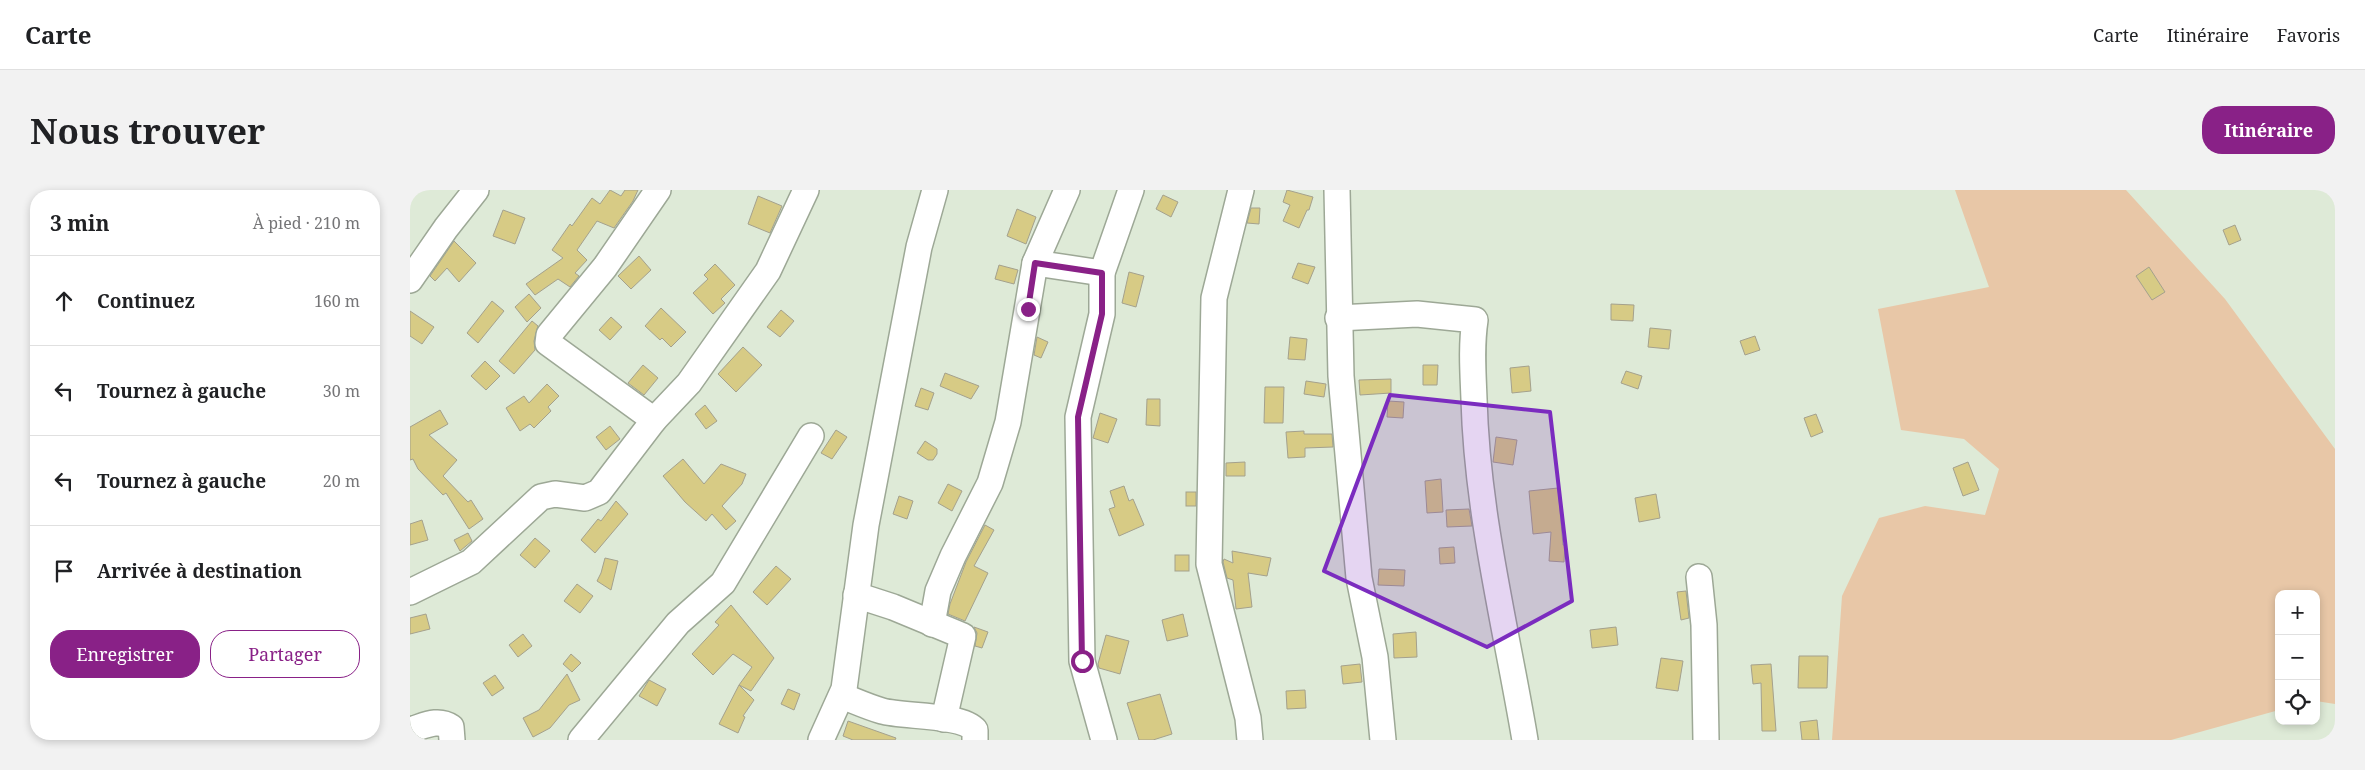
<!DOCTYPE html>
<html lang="fr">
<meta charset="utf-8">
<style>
:root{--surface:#fff;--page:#f2f2f2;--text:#202124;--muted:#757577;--line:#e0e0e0;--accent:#892187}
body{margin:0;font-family:"Noto Serif",serif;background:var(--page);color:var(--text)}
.controls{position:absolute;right:15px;bottom:15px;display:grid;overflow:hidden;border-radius:10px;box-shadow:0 2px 8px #0003}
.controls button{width:45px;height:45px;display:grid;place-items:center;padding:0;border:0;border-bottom:1px solid var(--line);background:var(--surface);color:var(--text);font:25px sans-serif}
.stop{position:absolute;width:15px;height:15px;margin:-11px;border:4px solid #892187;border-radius:50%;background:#fff}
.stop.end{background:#892187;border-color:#fff;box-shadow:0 1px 5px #0008}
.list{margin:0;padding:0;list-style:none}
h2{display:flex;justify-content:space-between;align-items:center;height:65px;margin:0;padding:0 20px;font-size:21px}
h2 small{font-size:16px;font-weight:400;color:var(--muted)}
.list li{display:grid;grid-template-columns:32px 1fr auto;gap:15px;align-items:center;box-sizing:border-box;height:90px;padding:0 20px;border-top:1px solid var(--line)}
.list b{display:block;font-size:19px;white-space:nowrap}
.list em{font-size:16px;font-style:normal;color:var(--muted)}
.actions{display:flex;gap:10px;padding:15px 20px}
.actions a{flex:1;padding:11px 0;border:1px solid var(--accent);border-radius:20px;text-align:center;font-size:18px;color:var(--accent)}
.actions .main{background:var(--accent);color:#fff}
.icon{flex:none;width:28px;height:28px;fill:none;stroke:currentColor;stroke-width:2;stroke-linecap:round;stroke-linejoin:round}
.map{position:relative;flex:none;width:1925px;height:550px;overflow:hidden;border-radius:20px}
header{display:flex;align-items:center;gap:30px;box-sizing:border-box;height:70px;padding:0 25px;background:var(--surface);border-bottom:1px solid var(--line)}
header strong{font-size:24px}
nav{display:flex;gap:28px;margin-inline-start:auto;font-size:18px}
.intro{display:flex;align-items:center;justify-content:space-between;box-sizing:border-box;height:120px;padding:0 30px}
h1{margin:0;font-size:35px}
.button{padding:12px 22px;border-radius:20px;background:var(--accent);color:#fff;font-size:18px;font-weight:700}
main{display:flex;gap:30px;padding:0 30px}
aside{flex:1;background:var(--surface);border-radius:20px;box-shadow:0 2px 8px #0003}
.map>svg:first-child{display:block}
</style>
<header>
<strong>Carte</strong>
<nav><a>Carte</a><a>Itinéraire</a><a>Favoris</a></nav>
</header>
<div class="intro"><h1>Nous trouver</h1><a class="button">Itinéraire</a></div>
<main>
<aside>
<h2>3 min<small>À pied · 210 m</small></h2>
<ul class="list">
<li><svg class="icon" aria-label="ahead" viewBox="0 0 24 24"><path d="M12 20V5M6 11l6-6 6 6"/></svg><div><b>Continuez</b></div><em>160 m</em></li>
<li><svg class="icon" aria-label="left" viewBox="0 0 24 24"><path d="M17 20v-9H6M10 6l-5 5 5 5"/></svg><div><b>Tournez à gauche</b></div><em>30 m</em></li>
<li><svg class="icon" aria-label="left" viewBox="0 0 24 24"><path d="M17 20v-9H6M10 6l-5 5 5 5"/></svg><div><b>Tournez à gauche</b></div><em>20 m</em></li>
<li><svg class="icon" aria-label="arrive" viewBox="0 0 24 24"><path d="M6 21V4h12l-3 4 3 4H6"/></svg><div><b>Arrivée à destination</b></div></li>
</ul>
<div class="actions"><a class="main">Enregistrer</a><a>Partager</a></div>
</aside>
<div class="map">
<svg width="1925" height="550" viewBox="0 0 1925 550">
<rect width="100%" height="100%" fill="#deead7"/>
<polygon fill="#e8c7a7" points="1545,0 1716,0 1815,109 1925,259 1925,514 1906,511 1906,404 1869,404 1869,520 1761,550 1422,550 1432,406 1469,328 1515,316 1575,325 1589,279 1554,249 1491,240 1468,119 1579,97"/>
<g fill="#d7cb85" stroke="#a4a18d">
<polygon points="200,0 211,6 215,0 228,0 223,11 204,38 187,31 167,60 177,70 165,83 169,86 160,97 148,89 125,105 116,94 153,68 142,60 160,34 162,36 182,8 190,14"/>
<polygon points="877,0 903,7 899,20 897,20 889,38 873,31 880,15 873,12"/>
<polygon points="753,5 768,12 761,27 746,19"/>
<polygon points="348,6 372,16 360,43 338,34"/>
<polygon points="841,18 850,18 849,34 837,33"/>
<polygon points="607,19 626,27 616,54 597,46"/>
<polygon points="93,20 115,28 105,54 83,46"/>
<polygon points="1825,35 1831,50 1819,55 1813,40"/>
<polygon points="44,51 66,73 49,92 37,78 25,91 20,86"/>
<polygon points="229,66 241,80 221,99 208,86"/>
<polygon points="888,73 905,77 898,94 882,88"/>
<polygon points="305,74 325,95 311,109 315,113 303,124 283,103 298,89 294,85"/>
<polygon points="589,75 608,80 604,94 585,89"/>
<polygon points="1739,77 1755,102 1742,110 1726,86"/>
<polygon points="719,82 734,86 726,117 712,113"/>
<polygon points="119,104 131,118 117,132 105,117"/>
<polygon points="82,111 94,121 68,153 57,143"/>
<polygon points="1201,114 1224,115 1223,131 1201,130"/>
<polygon points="251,118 276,142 261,157 252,148 250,150 235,136"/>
<polygon points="371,120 384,131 370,147 357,137"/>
<polygon points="0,121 24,137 12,154 0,146"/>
<polygon points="201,127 212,137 200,150 189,140"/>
<polygon points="122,131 128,136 124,151 125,160 104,184 89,171"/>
<polygon points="1240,138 1261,140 1259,159 1238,157"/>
<polygon points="1345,146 1350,160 1335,165 1330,151"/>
<polygon points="627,147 638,152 631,168 624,165"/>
<polygon points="880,147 897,149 895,170 878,169"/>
<polygon points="333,157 352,175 326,202 308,184"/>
<polygon points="75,171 90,186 76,200 61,186"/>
<polygon points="233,175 248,188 234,205 218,193"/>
<polygon points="1013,175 1028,175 1027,195 1013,195"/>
<polygon points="1119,176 1121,201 1102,203 1100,178"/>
<polygon points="1216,181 1232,186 1228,199 1211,193"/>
<polygon points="535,183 569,196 561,209 530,196"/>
<polygon points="981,189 981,203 950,205 949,190"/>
<polygon points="896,191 916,194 914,207 894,204"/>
<polygon points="137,194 149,206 138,217 141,221 124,238 120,234 110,241 96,218 114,206 119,213"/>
<polygon points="855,197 874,197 873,233 854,233"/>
<polygon points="511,198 524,203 518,220 505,216"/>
<polygon points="737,209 750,209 750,236 736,235"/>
<polygon points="978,211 994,212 993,228 977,227"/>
<polygon points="295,215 307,231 296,239 285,224"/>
<polygon points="30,220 38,234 19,245 47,270 33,286 58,312 61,310 73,329 59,339 36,303 33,305 8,279 3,269 0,270 0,237"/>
<polygon points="690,223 707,229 698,253 683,248"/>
<polygon points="1406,224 1413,242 1401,247 1394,228"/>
<polygon points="200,236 210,249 196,260 186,247"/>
<polygon points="426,240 437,247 422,269 411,263"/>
<polygon points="894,241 894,244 922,244 923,257 895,258 895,267 878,268 876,242"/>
<polygon points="1086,247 1107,250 1103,275 1083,272"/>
<polygon points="515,251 527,259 527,264 523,270 518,270 507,263"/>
<polygon points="273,269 294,294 311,274 336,284 332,294 312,316 326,331 316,340 302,324 296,331 275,312 253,286"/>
<polygon points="835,272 835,286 816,286 816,273"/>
<polygon points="1558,272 1569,300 1553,306 1543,278"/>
<polygon points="1031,289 1033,322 1017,323 1015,291"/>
<polygon points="538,294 552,301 542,321 528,313"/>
<polygon points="714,296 719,311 723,309 734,335 709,346 699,319 705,317 700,301"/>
<polygon points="1148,298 1153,355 1155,355 1154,372 1139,371 1141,342 1123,344 1119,301"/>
<rect x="776" y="302" width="10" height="14"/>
<polygon points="1246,304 1250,328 1229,332 1225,308"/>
<polygon points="489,306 503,311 497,329 483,324"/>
<polygon points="206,311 218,324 185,363 171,350 188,329 191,331"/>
<polygon points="1059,319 1062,336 1037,337 1036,320"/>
<polygon points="12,330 18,350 0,355 0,334"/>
<polygon points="575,335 584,340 564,376 578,383 555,431 538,424 540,414 556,372"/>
<polygon points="58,343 62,351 50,361 44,350"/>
<polygon points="125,348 140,361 125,378 110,365"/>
<polygon points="1044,357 1045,373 1030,374 1029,358"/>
<polygon points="822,361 861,368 857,386 838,383 842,417 826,419 823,390 817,388 813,372 814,369 823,373"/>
<rect x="765" y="365" width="14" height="16"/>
<polygon points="195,368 208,371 201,400 187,391 191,383"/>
<polygon points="366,376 381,389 357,415 343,402"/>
<polygon points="969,379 995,380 994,396 968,395"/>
<polygon points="167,394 183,406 170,423 154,411"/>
<polygon points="1276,401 1279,428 1271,430 1267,402"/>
<polygon points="321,415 364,468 341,501 329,495 342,477 323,464 303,485 282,464 309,435 305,432"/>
<polygon points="16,424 20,439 0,444 0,428"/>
<polygon points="773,424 778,446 757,451 752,430"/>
<polygon points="564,437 578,442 572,458 565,456 567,443"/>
<polygon points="1206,437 1208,455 1182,458 1180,440"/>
<polygon points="1006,442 1007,467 984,468 983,444"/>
<polygon points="113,444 122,456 108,467 99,455"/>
<polygon points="696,445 719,451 710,484 689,478 688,474"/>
<polygon points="161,464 171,473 162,482 153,474"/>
<polygon points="1389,466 1418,466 1417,498 1388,498"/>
<polygon points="1251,468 1273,471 1268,501 1246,498"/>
<polygon points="950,474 952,492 933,494 931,476"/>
<polygon points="1361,474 1366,541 1352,541 1351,493 1343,494 1341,475"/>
<polygon points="157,484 170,510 159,515 140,538 123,547 113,528 129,520"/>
<polygon points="85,485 94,498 82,506 73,493"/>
<polygon points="239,490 256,499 247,516 229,506"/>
<polygon points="329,495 344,510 333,526 335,527 328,543 309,534"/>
<polygon points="378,499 390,504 384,520 371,514"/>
<polygon points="895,500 896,518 877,519 876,501"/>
<polygon points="750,504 762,544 743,550 729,550 717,513"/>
<polygon points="1407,530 1409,550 1392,550 1390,532"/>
<polygon points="438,531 486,548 485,550 443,550 433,546"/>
</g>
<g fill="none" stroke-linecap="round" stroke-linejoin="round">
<g stroke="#9da896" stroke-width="28">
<g id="minor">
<polyline points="831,0 804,108 799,374 838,528 840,550"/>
<polyline points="927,0 931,186 949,388 965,467 973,550"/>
<polyline points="625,73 692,83"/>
<polyline points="0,90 36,38 66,0"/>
<path d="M928 128 1007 124 1065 130C1061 156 1063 183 1064 209 1067 324 1096 437 1115 550"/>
<polyline points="244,230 138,153 139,145 195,77 248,0"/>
<polyline points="1289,387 1294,435 1296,550"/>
<polyline points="0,402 61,372 131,307 145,304 175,308 189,302 244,230 279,193 358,81 396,0"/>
<polyline points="446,405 483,417 553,446 534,529"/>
<polyline points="522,434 528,401 543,366 580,293 598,232 625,73 657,0"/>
<path d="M432 506C445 511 458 517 472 521 493 527 552 524 565 540V550"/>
<path d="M0 540C14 536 28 528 41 537L42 550"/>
<polyline points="171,550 268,433 313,393 401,246"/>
<polyline points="411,550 434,499 456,335 509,57 525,0"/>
<polyline points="694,550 672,471 668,227 692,124 692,83 721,0"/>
</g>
</g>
<use href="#minor" stroke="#fff" stroke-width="25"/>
</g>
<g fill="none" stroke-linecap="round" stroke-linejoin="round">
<polyline stroke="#892187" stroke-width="6" points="618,119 625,73 692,83 692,124 668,227 672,471"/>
</g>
<path fill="#7b2cbf" fill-opacity="0.2" stroke="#7b2cbf" stroke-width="4" stroke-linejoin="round" d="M980 205 1140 222 1162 411 1077 457 914 381Z"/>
</svg>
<div class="controls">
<button>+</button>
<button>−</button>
<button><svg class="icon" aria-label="locate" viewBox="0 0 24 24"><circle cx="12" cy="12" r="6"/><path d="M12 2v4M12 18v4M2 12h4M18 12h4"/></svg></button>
</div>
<div class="stop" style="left:672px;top:471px"></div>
<div class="stop end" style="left:618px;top:119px"></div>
</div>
</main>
